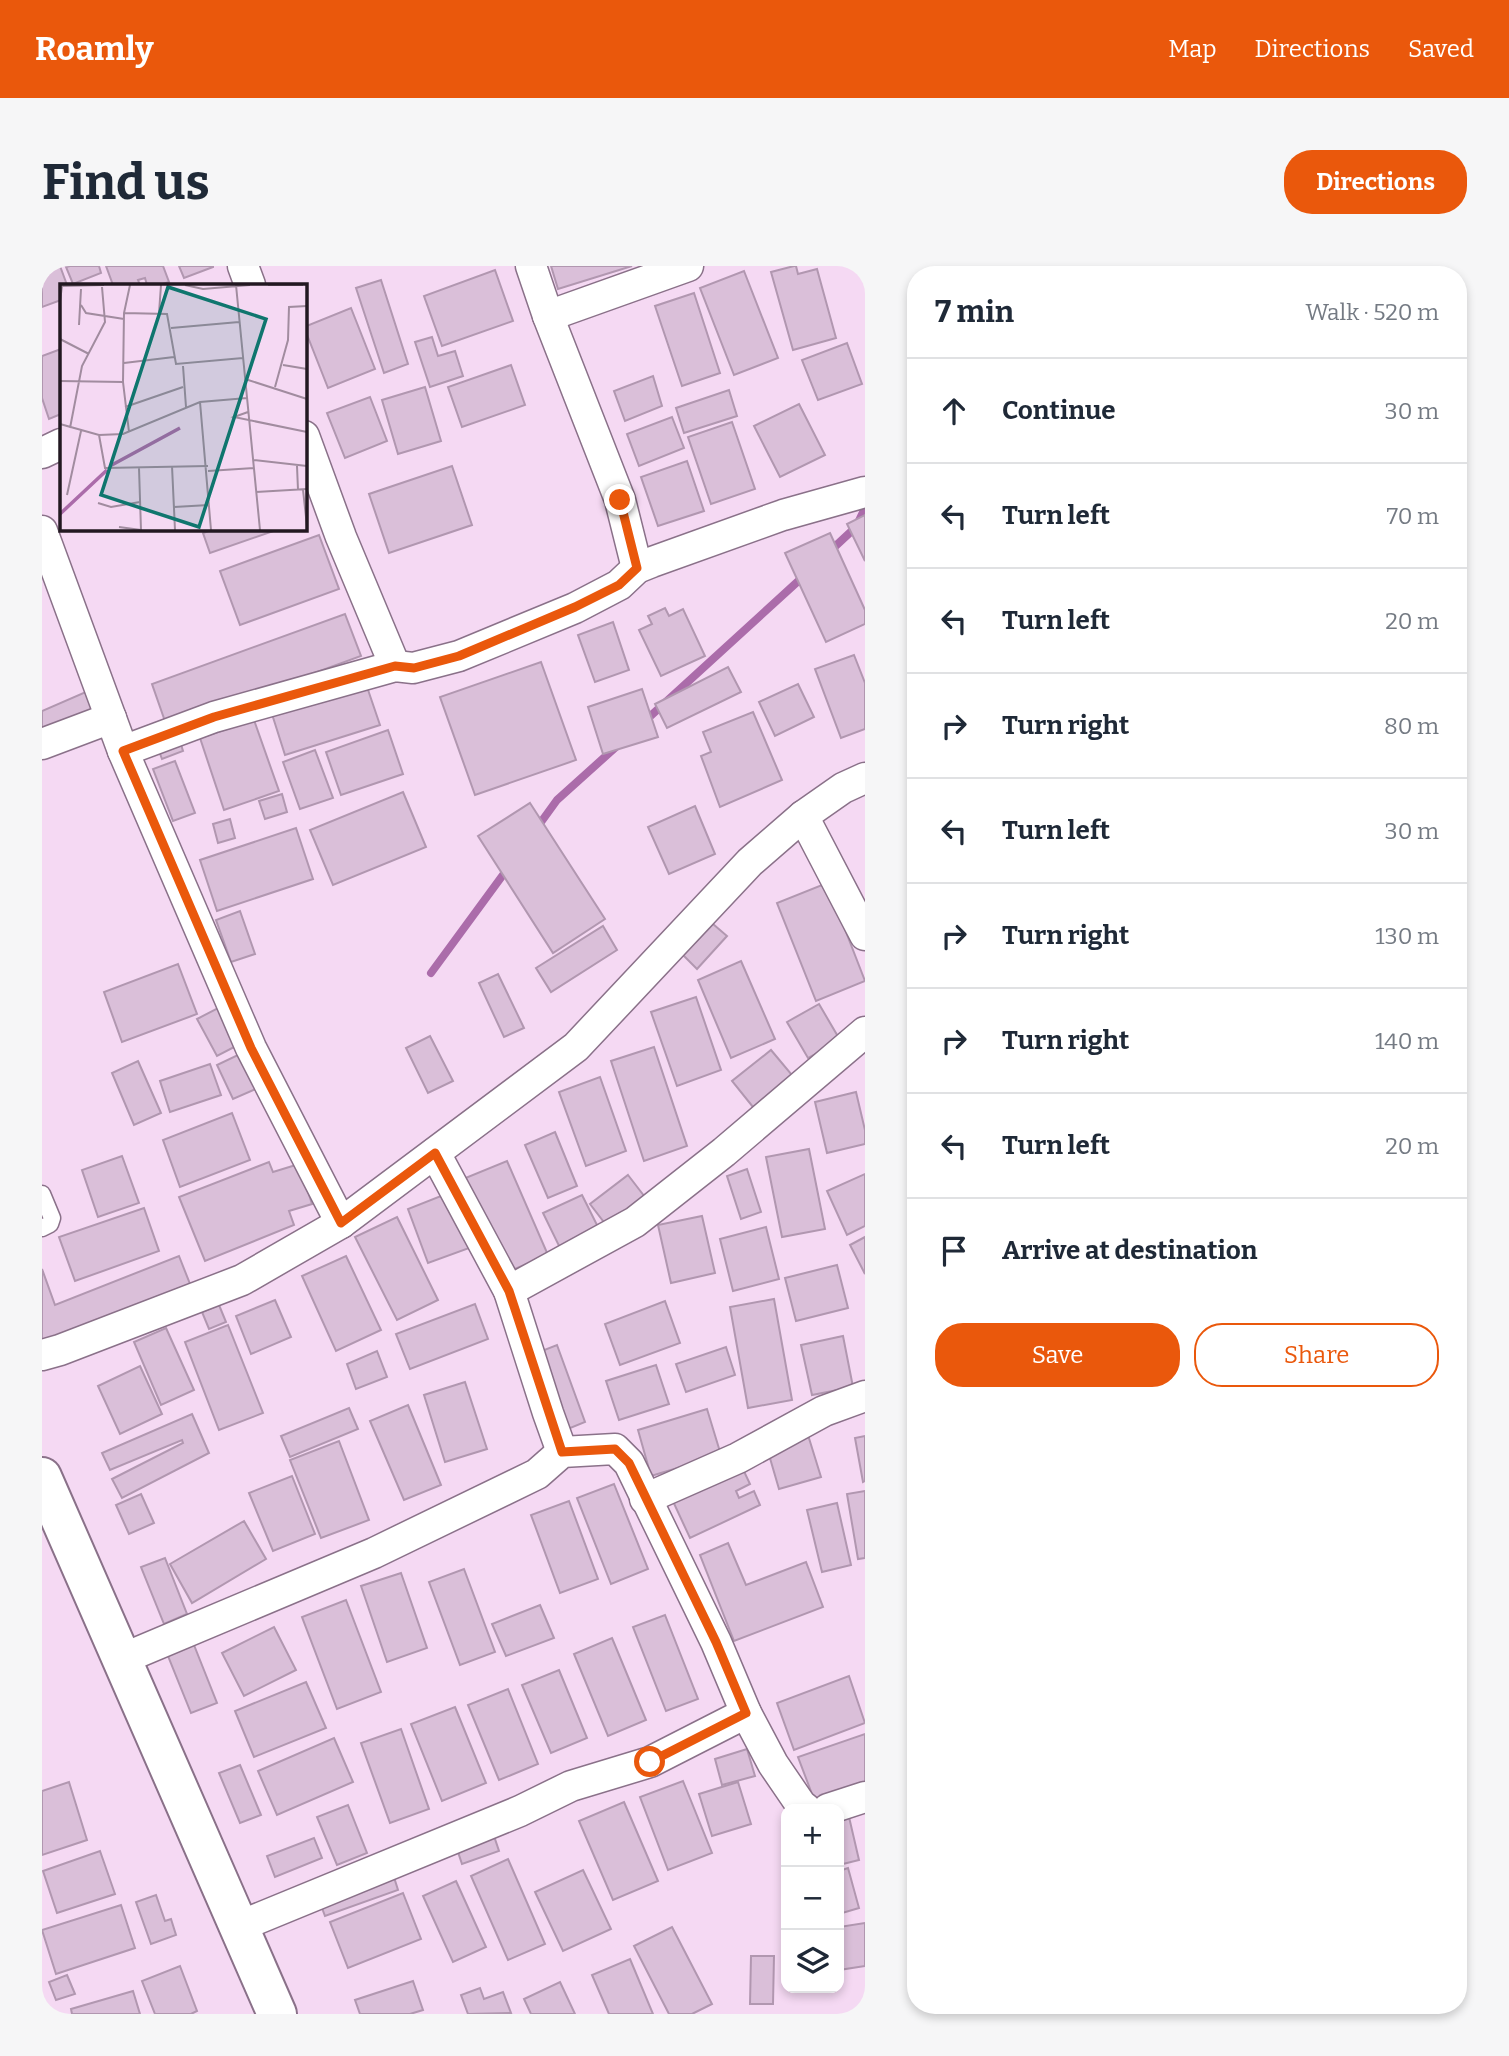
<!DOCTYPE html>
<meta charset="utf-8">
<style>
:root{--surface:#fff;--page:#f6f6f7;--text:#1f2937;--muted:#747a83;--line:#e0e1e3;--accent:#ea580c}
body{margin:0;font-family:Bitter,serif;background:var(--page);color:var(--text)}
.controls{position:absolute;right:21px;bottom:21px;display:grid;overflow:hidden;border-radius:14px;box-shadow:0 4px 10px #0003}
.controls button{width:63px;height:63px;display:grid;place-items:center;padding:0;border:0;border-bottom:2px solid var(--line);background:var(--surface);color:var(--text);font:35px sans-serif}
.stop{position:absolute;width:21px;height:21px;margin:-16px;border:5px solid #ea580c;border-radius:50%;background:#fff}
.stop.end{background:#ea580c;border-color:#fff;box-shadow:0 2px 7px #0008}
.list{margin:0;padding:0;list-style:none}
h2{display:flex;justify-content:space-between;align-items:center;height:91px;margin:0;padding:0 28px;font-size:30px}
h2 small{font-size:23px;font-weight:400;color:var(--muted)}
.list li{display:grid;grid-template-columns:46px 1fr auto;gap:21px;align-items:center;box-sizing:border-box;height:105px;padding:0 28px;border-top:2px solid var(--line)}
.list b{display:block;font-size:26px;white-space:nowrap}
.list em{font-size:23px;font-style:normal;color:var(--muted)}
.actions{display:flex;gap:14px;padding:21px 28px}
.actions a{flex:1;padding:16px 0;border:2px solid var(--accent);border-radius:28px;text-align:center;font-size:24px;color:var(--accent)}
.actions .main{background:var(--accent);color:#fff}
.icon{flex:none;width:38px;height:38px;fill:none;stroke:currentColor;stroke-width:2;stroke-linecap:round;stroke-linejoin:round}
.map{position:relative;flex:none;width:823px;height:1748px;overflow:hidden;border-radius:28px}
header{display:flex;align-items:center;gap:42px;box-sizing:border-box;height:98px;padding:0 35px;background:var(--accent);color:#fff}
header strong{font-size:33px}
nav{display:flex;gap:38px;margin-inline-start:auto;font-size:24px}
.intro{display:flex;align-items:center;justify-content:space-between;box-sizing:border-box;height:168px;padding:0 42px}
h1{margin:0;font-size:49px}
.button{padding:18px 32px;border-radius:28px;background:var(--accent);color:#fff;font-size:24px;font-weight:700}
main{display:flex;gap:42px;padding:0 42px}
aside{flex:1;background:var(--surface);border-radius:28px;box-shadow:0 4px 10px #0003}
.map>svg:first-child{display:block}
</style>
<header>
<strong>Roamly</strong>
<nav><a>Map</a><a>Directions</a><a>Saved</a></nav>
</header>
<div class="intro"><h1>Find us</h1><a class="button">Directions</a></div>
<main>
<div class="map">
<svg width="823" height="1748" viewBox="0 0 823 1748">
<rect width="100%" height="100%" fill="#f5d9f3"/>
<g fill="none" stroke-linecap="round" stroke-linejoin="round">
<g stroke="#ab6caa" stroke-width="8">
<polyline points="786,287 814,261 823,242"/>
<polyline points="603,455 764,308"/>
<polyline points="494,563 515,534 575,480"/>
<polyline points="389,707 466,602"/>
</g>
</g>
<g fill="#dabfd9" stroke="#b197b0" stroke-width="2">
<polygon points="0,0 18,0 25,19 19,19 19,34 0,41"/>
<polygon points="28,0 57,0 59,7 31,18 24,1"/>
<polygon points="64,0 121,0 127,16 118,19 105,19 103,12 96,14 98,19 71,19"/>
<polygon points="137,0 171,0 171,1 142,12"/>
<polygon points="509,0 590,0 516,23"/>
<polygon points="752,0 754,0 756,8 775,3 794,72 751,84 729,6"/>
<polygon points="453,4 471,55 400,80 382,30"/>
<polygon points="702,5 736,92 692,109 658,22"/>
<polygon points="339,14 366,98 342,107 314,22"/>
<polygon points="652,27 678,107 640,120 613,40"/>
<polygon points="309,42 333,103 286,122 262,61"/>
<polygon points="390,71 396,90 413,85 421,110 388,121 373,76"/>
<polygon points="805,77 820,118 776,134 760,94"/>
<polygon points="19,83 19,148 7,153 0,132 0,90"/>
<polygon points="469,99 483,139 420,161 406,121"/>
<polygon points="611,110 620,140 583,155 572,125"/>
<polygon points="383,121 399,175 356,188 340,134"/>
<polygon points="687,124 695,150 642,167 634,142"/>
<polygon points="328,131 345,175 303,192 285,147"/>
<polygon points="757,138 783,189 738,211 712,160"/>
<polygon points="630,151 642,182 597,200 585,168"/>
<polygon points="690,156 713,223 669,238 646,171"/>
<polygon points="645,195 662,245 616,260 599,211"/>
<polygon points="410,200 430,259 347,287 327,228"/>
<polygon points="823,249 823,295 805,258"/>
<polygon points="175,262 240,262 168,287 161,267"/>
<polygon points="788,267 823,344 823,358 784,376 743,287"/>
<polygon points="277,269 297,323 198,359 178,305"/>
<polygon points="623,342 627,350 641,343 663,390 619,410 597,364 610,358 606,350"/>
<polygon points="303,348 319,390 125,461 110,418"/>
<polygon points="571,356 587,404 553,416 536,369"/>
<polygon points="812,389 823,417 823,463 799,472 773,403"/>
<polygon points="499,396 534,494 433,529 398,431"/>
<polygon points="686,401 699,426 625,462 613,438"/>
<polygon points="323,415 338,459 243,489 229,445"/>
<polygon points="756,418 772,451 733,470 717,436"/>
<polygon points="600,423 616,471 561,488 546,441"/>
<polygon points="46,425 55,446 0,470 0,445"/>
<polygon points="711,446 740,514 678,541 659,490 669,486 661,466"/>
<polygon points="212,454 237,525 182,544 158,472"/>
<polygon points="346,464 361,508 299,529 284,486"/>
<polygon points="136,469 141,485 120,493 114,477"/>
<polygon points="273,484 291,532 258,543 241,496"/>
<polygon points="133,495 153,547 131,555 111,503"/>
<polygon points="361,526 384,581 291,619 268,564"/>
<polygon points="240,528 245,546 223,553 217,535"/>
<polygon points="488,537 563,653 511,687 436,570"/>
<polygon points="653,540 673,588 627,608 606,561"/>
<polygon points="188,553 193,572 176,577 171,558"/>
<polygon points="254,562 271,613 175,645 158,594"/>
<polygon points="785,617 823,715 774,735 735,637"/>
<polygon points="198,645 213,688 189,696 174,654"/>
<polygon points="671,658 685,670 655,703 641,689"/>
<polygon points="561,660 575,684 509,726 494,702"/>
<polygon points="699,695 733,773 689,792 656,714"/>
<polygon points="136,698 155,748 80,776 62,726"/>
<polygon points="456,708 482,762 462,771 437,717"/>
<polygon points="654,731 679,804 635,820 609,746"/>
<polygon points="777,738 798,774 766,792 745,756"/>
<polygon points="178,741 198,778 175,790 155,753"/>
<polygon points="388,770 411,815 386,827 364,782"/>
<polygon points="612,781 645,880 602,895 569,795"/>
<polygon points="729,784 755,815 715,846 690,815"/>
<polygon points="200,787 216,822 191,833 175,799"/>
<polygon points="96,795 119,847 92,859 70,807"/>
<polygon points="168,798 179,829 128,846 118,815"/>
<polygon points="558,811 584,885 544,900 517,826"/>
<polygon points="814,826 823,864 823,878 785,887 773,836"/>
<polygon points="190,847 208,894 138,921 121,874"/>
<polygon points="513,866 535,920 506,932 483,879"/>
<polygon points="767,883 783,963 740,971 724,891"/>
<polygon points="80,890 97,937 56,951 40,904"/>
<polygon points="465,895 506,989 463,1007 421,913"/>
<polygon points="227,896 231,906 257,898 270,938 247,945 252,959 163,995 137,931"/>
<polygon points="705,903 719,946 699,953 685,910"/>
<polygon points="823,908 823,960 805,969 785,925"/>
<polygon points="586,909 606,935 568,964 548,938"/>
<polygon points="409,926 430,981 386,997 366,943"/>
<polygon points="540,929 559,967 520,986 501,947"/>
<polygon points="102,942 117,985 33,1015 17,971"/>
<polygon points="660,950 673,1007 629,1017 616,959"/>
<polygon points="355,951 396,1034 355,1054 313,971"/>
<polygon points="724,961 737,1013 691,1025 678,973"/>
<polygon points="823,971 823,1008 808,979"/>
<polygon points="137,990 148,1018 0,1076 0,1003 13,1039"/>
<polygon points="304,990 339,1064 294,1085 260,1010"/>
<polygon points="795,999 806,1042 754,1055 743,1012"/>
<polygon points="732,1033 750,1134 706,1142 688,1041"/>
<polygon points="233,1034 249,1071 209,1088 194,1050"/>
<polygon points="623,1035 638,1077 578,1099 563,1058"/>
<polygon points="433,1038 446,1073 368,1103 354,1068"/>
<polygon points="177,1039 184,1056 167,1063 160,1046"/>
<polygon points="186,1059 221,1147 177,1164 143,1076"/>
<polygon points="124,1062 152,1124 119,1139 92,1076"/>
<polygon points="801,1070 811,1121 770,1129 759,1079"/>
<polygon points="515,1079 543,1156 521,1165 492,1088"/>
<polygon points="684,1081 693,1109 644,1126 634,1098"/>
<polygon points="335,1085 345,1111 314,1123 305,1098"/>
<polygon points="614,1099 627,1138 577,1154 564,1115"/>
<polygon points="98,1100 120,1148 78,1168 56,1120"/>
<polygon points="423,1116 445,1183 403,1196 382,1129"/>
<polygon points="366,1139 399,1219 362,1234 328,1155"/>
<polygon points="307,1142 316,1163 248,1191 239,1170"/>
<polygon points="665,1143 679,1189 609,1210 596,1164"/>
<polygon points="150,1148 167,1187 80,1232 70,1213 141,1177 140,1174 68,1204 60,1187"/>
<polygon points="766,1169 779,1211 737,1223 725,1182"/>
<polygon points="823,1170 823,1215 821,1216 813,1172"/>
<polygon points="297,1175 327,1254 279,1272 248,1194"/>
<polygon points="699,1199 708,1218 694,1225 697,1232 712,1225 718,1239 648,1272 629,1231"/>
<polygon points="250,1210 273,1268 231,1285 207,1227"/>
<polygon points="572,1218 606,1303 569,1318 535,1232"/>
<polygon points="823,1225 823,1292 816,1293 805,1228"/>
<polygon points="99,1228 112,1257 87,1268 74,1239"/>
<polygon points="527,1235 556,1313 518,1327 489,1249"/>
<polygon points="795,1237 809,1299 780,1306 765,1244"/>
<polygon points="202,1255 224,1293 150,1337 128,1298"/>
<polygon points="686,1277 704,1319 764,1296 781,1341 692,1375 658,1289"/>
<polygon points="123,1292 145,1348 122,1358 99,1301"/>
<polygon points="422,1303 453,1386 418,1399 387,1316"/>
<polygon points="359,1307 385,1382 345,1396 319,1320"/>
<polygon points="304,1334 339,1426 295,1443 260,1351"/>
<polygon points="498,1339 512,1372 464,1390 450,1358"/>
<polygon points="623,1349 656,1433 624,1445 591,1361"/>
<polygon points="232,1361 254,1404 202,1430 180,1387"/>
<polygon points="570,1372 604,1454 566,1470 532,1388"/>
<polygon points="150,1374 175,1437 149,1447 124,1385"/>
<polygon points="517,1404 545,1472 509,1487 480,1419"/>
<polygon points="807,1410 823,1457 752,1484 735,1437"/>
<polygon points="264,1416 284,1462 212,1491 193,1445"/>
<polygon points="466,1423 496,1498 457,1514 426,1439"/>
<polygon points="413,1441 444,1517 400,1535 369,1458"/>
<polygon points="359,1463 387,1543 348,1557 319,1477"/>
<polygon points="823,1468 823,1518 773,1536 756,1491"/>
<polygon points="292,1472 311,1516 235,1549 216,1505"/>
<polygon points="705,1483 713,1510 680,1519 673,1493"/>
<polygon points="198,1499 219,1549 198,1557 177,1507"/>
<polygon points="641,1515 670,1587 626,1604 598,1531"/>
<polygon points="27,1516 45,1574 0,1589 0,1525"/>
<polygon points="696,1516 709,1558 670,1570 657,1528"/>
<polygon points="582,1536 616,1615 571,1634 537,1555"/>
<polygon points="306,1539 325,1587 295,1599 275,1551"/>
<polygon points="807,1551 817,1594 797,1599 797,1553"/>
<polygon points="451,1567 457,1585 420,1598 414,1580"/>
<polygon points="272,1572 280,1592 233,1611 225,1590"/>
<polygon points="58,1585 73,1628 15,1647 1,1605"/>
<polygon points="466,1593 503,1678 466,1694 429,1610"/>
<polygon points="806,1602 817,1642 797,1648 797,1605"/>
<polygon points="541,1604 569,1663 521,1685 493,1626"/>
<polygon points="351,1608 356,1624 283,1650 277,1634"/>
<polygon points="414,1615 444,1681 411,1696 381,1630"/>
<polygon points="361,1627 379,1673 306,1702 288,1656"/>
<polygon points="114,1629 123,1655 129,1653 134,1669 109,1678 94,1636"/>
<polygon points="79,1639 93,1682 14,1708 0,1664"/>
<polygon points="823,1657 823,1700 797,1704 797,1661"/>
<polygon points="630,1661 670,1738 650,1748 627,1748 592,1680"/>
<polygon points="709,1690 732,1690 731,1738 708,1738"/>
<polygon points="588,1693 611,1748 567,1748 550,1709"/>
<polygon points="138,1700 155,1745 149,1748 113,1748 100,1715"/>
<polygon points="25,1709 33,1728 14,1734 7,1716"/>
<polygon points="371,1715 381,1744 368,1748 318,1748 313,1734"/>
<polygon points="518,1716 533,1748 489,1748 482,1733"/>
<polygon points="438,1722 442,1733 461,1726 469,1747 426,1748 419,1729"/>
<polygon points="91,1725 98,1748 30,1748 29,1743"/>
</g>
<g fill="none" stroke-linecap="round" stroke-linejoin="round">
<g stroke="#8a7189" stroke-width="19">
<polyline id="service" points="0,928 10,952 8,958 0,962"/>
</g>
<g stroke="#8a7189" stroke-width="33">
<g id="minor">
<polyline points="201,0 208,19"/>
<polyline points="489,0 506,50 578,234 595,302"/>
<polyline points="506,50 646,0"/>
<polyline points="262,170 299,271 353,400"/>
<polyline points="0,187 19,178"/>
<polyline points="0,265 81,485 209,782 299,957"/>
<polyline points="0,478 69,452"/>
<polyline points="81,485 172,451 353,400 371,402 417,390 533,342 577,319 595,302 610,296 741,249 823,226"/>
<polyline points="761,550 823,669"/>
<polyline points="393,887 467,1025 506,1147 520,1186"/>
<polyline points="467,1025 593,956 682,886 823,766"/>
<polyline points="0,1089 18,1084 200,1014 299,957 534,781 708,596 761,550 801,522 823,512"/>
<polyline points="603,1233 696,1192 782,1145 823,1130"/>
<polyline points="80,1393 332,1287 495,1208 520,1186 573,1183 587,1197 674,1376 704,1447 731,1498 759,1539 764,1543"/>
<polyline points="786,1543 823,1531"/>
<polyline points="198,1660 478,1545 529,1520 608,1496 704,1447"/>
</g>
</g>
<g stroke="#8a7189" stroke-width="42">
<polyline id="secondary" points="0,1211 235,1748"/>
</g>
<use href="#service" stroke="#fff" stroke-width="16"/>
<use href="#minor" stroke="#fff" stroke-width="30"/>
<use href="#secondary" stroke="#fff" stroke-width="38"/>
</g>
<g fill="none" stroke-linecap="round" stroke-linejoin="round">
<polyline stroke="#ea580c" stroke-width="9" points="578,234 595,302 577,319 533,341 417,390 372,402 353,400 172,451 81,485 209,782 299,957 393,887 467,1025 520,1186 573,1183 587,1197 674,1376 704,1447 608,1496"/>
</g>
<g transform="translate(18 18)">
<rect width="247" height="247" fill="#f5d9f3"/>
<path fill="none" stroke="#ab6caa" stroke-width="3.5" d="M50 182 120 144M0 230 47 186"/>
<path fill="none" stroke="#a18c9f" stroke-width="2" d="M125 1 143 5 190 1M176 1 200 246M208 1H243M0 17 2 2 44 1M21 21 26 29 64 35M64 29 107 30 116 80 183 74M99 29 101 1M19 41 21 5M111 44 179 38M0 55 29 70M64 79 114 73M223 81 247 85M123 82 126 123M185 95 247 115M0 97 63 98M215 103 228 56 229 23 247 22M140 118 151 246M65 123 123 103M188 128 174 133 247 148M0 140 39 151 63 150 140 118 187 114M10 144 22 82 45 38 42 3M69 148 63 98 64 29 70 1M39 151 45 184 148 182M193 176 247 182M112 182 115 246M237 182 238 206M79 184 81 246M148 187 194 184M243 206 247 242M196 208 247 205M7 211 21 147M38 219 51 223 80 218M114 223 149 221M59 243 81 246"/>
<path fill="#0f766e" fill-opacity="0.15" stroke="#0f766e" stroke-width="3.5" d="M108 3 206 35 139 243 41 211Z"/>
<rect width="247" height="247" fill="none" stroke="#221821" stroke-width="3.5"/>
</g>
</svg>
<div class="controls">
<button>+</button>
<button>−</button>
<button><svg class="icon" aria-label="layers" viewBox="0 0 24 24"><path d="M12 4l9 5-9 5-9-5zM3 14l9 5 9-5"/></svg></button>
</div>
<div class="stop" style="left:608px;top:1496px"></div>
<div class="stop end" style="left:578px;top:234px"></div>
</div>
<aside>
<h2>7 min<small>Walk · 520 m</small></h2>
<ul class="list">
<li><svg class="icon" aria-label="ahead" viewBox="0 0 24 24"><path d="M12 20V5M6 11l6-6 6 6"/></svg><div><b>Continue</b></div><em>30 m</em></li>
<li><svg class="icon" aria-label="left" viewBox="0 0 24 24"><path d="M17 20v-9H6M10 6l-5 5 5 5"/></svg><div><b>Turn left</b></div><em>70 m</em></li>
<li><svg class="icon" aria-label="left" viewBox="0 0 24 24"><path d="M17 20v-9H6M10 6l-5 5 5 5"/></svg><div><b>Turn left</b></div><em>20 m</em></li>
<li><svg class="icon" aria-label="right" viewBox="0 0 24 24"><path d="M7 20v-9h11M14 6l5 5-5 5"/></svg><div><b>Turn right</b></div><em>80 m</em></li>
<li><svg class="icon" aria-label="left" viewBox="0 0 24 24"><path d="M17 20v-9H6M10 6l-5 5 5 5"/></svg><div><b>Turn left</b></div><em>30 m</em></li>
<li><svg class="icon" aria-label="right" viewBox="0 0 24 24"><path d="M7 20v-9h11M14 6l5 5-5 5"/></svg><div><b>Turn right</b></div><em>130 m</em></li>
<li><svg class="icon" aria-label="right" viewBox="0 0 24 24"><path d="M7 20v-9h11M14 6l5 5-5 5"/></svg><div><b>Turn right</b></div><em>140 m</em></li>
<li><svg class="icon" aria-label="left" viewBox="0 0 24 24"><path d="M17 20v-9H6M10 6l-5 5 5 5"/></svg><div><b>Turn left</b></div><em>20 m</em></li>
<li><svg class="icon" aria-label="arrive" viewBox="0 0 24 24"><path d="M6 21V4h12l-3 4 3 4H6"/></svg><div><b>Arrive at destination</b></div></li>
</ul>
<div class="actions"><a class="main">Save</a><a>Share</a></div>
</aside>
</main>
